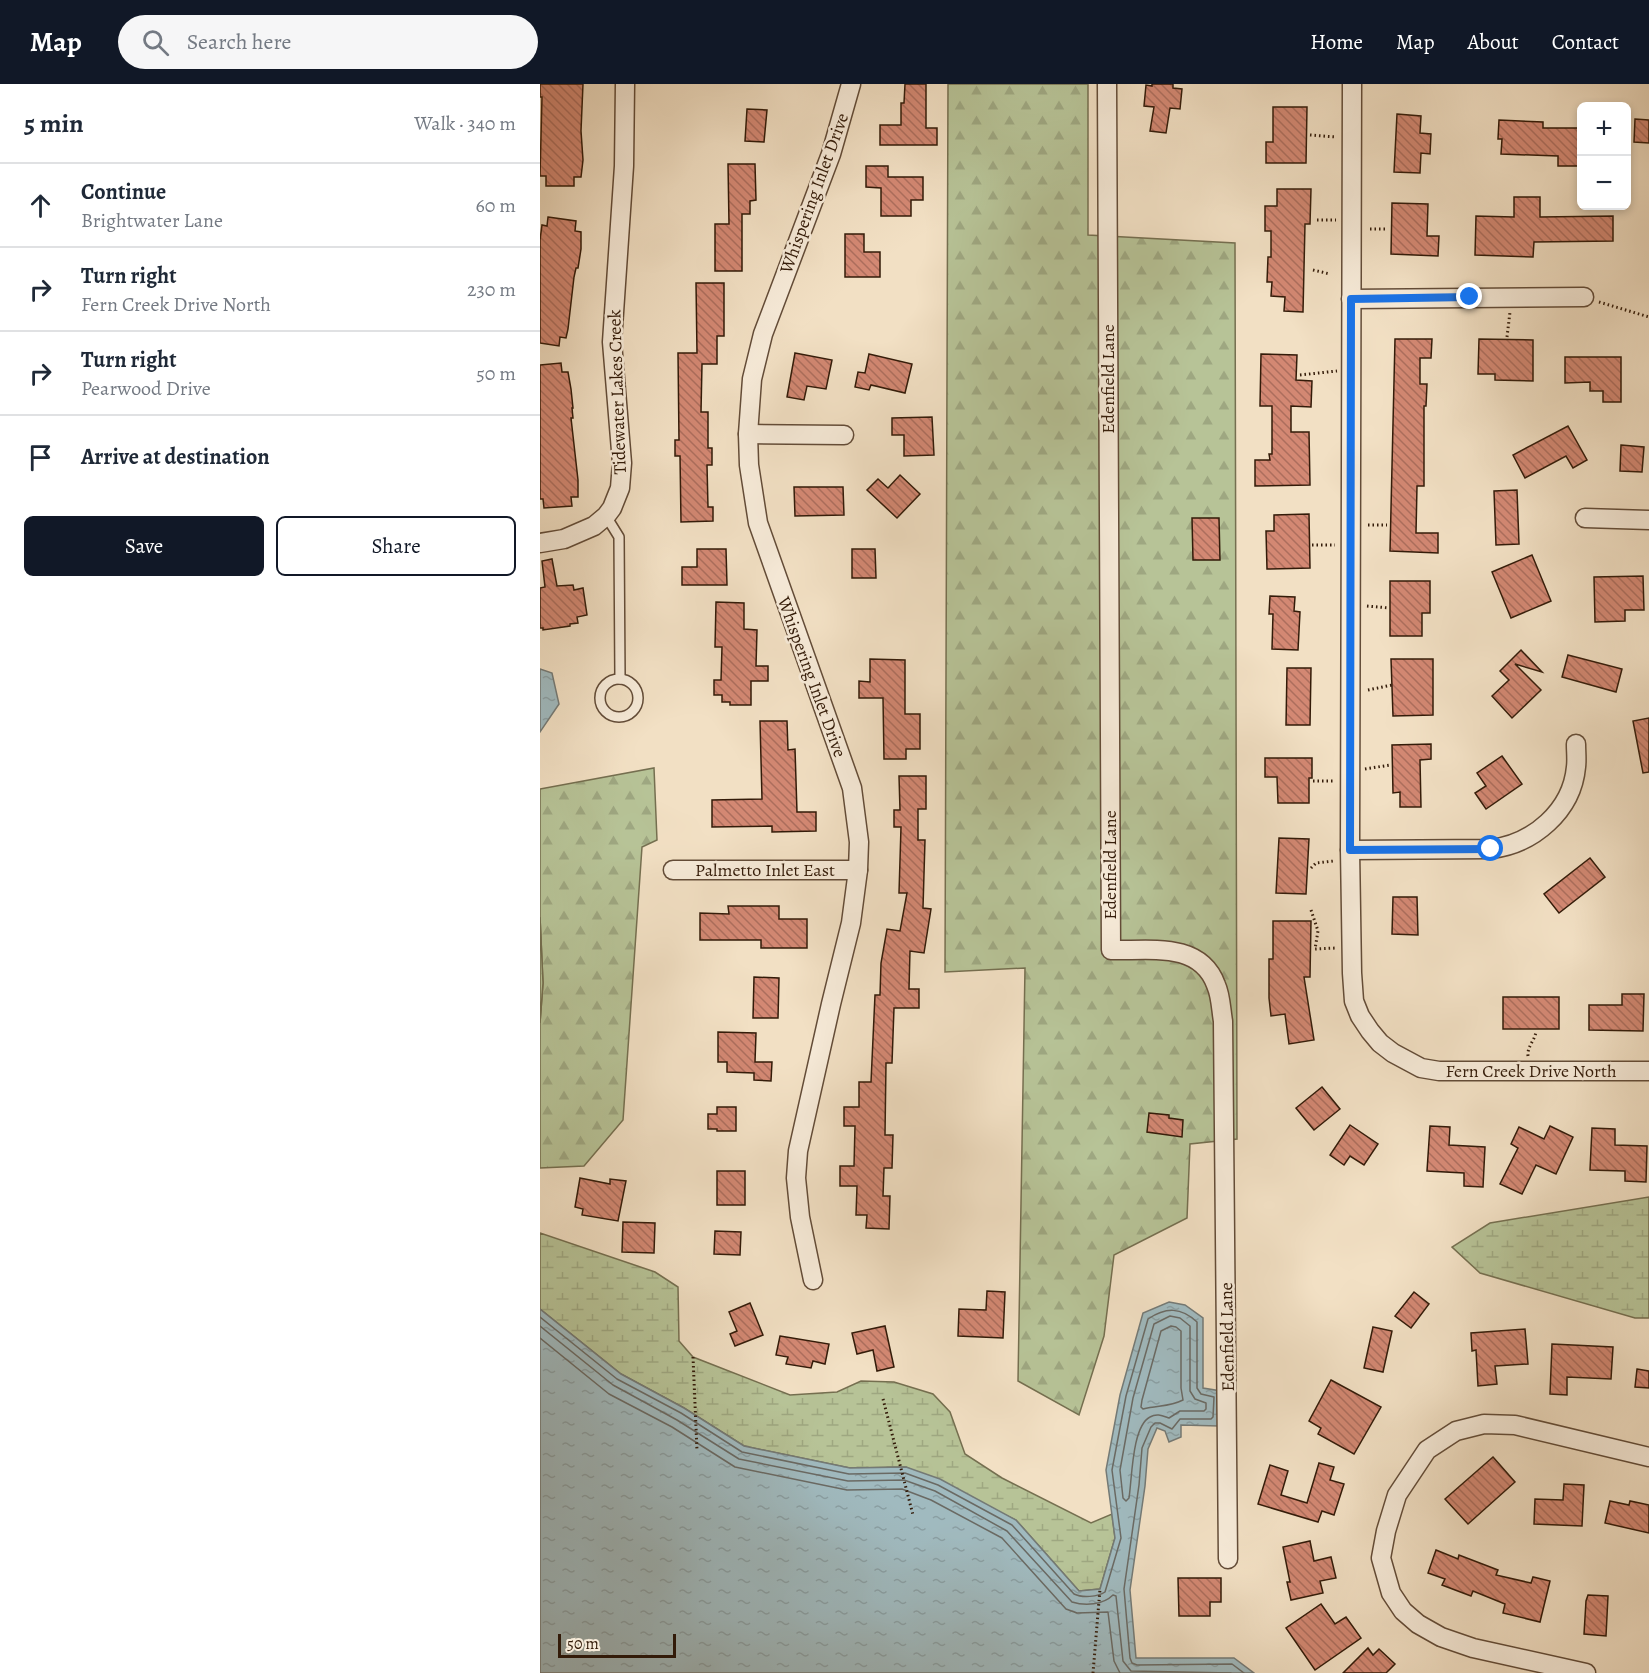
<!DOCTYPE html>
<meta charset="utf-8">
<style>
:root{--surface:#fff;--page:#f6f6f7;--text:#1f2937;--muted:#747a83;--line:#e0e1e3;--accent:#111827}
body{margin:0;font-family:Alegreya,serif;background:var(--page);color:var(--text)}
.controls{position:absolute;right:18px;top:18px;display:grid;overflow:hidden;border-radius:9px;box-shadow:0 3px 9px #0003}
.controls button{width:54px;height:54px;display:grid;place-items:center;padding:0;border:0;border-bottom:2px solid var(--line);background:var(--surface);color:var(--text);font:30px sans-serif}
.scale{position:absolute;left:18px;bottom:15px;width:118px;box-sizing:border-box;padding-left:6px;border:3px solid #331b09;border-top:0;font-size:16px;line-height:21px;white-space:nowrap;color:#331b09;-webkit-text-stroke:4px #f7ebd9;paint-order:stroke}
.stop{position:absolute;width:18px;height:18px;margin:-14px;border:4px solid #1a73e8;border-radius:50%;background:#fff}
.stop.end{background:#1a73e8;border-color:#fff;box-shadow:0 2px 6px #0008}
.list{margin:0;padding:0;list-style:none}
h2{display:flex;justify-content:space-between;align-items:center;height:78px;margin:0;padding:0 24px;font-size:26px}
h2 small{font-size:20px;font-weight:400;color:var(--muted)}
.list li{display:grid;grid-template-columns:39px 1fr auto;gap:18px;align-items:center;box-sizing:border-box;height:84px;padding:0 24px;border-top:2px solid var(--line)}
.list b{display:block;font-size:22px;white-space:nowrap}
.list p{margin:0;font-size:20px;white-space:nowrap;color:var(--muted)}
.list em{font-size:20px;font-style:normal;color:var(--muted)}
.actions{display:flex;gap:12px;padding:18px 24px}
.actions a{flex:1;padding:14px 0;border:2px solid var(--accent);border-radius:9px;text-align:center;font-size:21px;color:var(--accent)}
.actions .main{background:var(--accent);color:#fff}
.icon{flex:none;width:33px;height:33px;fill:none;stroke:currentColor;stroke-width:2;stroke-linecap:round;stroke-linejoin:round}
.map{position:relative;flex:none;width:1109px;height:1589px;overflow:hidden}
header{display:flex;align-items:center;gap:36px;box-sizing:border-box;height:84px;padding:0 30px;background:var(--accent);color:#fff}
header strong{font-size:28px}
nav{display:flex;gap:33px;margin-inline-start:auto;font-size:21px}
.search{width:420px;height:54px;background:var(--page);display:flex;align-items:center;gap:15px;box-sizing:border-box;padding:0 21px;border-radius:33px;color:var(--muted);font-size:22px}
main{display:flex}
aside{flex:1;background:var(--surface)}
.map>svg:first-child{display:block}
</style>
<header>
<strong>Map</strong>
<div class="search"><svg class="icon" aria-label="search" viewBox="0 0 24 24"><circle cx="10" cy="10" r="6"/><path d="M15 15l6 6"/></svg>Search here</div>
<nav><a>Home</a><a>Map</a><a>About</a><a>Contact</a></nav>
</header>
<main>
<aside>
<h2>5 min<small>Walk · 340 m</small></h2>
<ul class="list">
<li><svg class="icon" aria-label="ahead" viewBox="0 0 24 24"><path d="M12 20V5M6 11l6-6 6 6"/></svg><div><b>Continue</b><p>Brightwater Lane</p></div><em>60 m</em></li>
<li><svg class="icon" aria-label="right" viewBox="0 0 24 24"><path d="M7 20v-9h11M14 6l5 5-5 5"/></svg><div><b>Turn right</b><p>Fern Creek Drive North</p></div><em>230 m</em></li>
<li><svg class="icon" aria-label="right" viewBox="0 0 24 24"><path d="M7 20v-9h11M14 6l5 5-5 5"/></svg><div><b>Turn right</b><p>Pearwood Drive</p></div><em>50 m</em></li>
<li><svg class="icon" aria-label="arrive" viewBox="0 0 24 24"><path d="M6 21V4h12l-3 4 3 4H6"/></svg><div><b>Arrive at destination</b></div></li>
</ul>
<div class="actions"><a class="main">Save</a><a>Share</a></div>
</aside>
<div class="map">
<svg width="1109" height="1589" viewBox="0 0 1109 1589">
<defs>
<pattern id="forest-firs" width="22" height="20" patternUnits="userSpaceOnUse" patternTransform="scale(1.5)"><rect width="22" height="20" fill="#b7c397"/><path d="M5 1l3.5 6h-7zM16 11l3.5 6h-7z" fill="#9ea781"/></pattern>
<pattern id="wetland-marsh" width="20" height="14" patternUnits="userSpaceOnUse" patternTransform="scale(1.5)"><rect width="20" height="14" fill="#b7c397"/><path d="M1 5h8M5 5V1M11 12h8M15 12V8" fill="none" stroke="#9ea781"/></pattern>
<pattern id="water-ripples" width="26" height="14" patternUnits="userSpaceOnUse" patternTransform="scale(1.5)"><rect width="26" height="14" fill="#a0babf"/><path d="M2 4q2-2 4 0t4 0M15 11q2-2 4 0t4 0" fill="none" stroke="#8a9fa3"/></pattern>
<pattern id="building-back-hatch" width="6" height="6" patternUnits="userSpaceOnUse" patternTransform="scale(1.5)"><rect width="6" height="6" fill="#d38873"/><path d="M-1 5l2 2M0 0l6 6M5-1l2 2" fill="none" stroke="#ac6e5d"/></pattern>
</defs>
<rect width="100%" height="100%" fill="#f2e0c4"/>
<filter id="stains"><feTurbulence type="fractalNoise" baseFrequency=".00333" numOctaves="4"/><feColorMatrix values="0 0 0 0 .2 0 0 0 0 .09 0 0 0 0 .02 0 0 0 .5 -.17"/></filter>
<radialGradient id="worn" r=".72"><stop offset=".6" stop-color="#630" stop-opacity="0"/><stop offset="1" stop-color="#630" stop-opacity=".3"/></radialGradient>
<g fill="url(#forest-firs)" stroke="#756f50" stroke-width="1.5">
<polygon points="408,0 548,0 548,151 695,159 697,1055 650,1060 647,1134 574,1171 564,1252 539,1331 478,1297 485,884 405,888"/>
<polygon points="114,684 117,756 102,763 83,1036 44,1082 0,1084 0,939 3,899 0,833 0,705"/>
</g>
<g fill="url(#wetland-marsh)" stroke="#756f50" stroke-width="1.5">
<polygon points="0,833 3,899 0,939"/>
<polygon points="1109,1113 1109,1234 1095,1234 940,1189 912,1163 950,1139"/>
<polygon points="0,1149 115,1188 138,1203 139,1257 153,1273 250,1311 297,1308 321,1297 354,1298 393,1310 410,1328 425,1370 462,1394 551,1439 572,1430 575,1454 560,1505 539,1507 476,1436 366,1383 310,1384 204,1362 144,1324 81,1290 0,1225"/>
</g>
<g fill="url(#water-ripples)" stroke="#747a76" stroke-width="1.5">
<polygon points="0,585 12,589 19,620 0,648"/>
<polygon points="629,1218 645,1221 663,1234 663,1304 681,1307 679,1342 641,1341 641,1353 629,1358 625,1347 617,1344 608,1365 605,1402 590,1506 596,1574 694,1574 714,1589 0,1589 0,1225 81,1290 144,1324 204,1362 310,1384 366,1383 400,1395 476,1436 539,1507 560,1505 575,1454 566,1386 580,1311 603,1229"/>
</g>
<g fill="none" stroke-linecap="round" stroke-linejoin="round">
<g stroke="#6a6a64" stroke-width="1.5">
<path d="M630 1232 640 1234 650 1242V1307L655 1315 666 1319V1325L664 1327H640L629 1334C623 1332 617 1329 610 1333 592 1342 592 1395 589 1414L586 1417 583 1414 580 1386 593 1314 614 1240Z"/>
<path d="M0 1233 77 1295 141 1329 202 1368 309 1390 365 1389 398 1401 472 1441 534 1510C542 1514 558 1513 565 1508L581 1454 572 1386 586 1312 608 1235C626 1223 641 1223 657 1238V1304L661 1310 674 1313 673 1333 671 1335H640L632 1345 620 1339H615L611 1343 602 1364 599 1401 584 1505 590 1574 592 1579 597 1581 692 1580 704 1589"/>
<path d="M0 1242 73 1301 137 1336 199 1375 308 1397 364 1396 395 1407 467 1447 532 1518C545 1522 563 1521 573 1511L576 1512 583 1577 591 1587 691 1589"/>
<path d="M631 1242 636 1243 641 1247V1304L643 1316C629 1323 618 1321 603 1325L601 1323 602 1316 621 1247Z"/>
<polyline points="0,1254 69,1310 132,1343 195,1383 307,1406 362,1405 391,1416 462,1454 526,1525 537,1529 568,1528 574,1577 580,1589"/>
</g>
</g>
<g fill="url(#building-back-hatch)" stroke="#331b09" stroke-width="1.5">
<polygon points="0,0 43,0 41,47 43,76 41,93 34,93 34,102 6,102 6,92 0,92 2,13 0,13"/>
<polygon points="365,0 386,0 386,44 397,44 397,61 340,61 340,41 361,41 361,19 364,19"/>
<polygon points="612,0 633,0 633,4 642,5 640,25 630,24 626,49 610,47 614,23 604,22 606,1 612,2"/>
<polygon points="733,23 767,23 766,79 726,79 726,58 733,58"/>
<polygon points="207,25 227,26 224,58 205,57"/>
<polygon points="857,30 881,32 880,49 891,50 890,70 881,69 880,89 854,88"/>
<polygon points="1095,35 1109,36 1109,59 1094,58"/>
<polygon points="959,36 1003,38 1003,44 1041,44 1041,82 1018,82 1018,72 961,70 962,55 958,55"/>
<polygon points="188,80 215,80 216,116 210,117 210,130 202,130 202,187 175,187 175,140 189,140"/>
<polygon points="326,82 348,82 348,93 383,93 383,116 371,116 371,132 341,132 341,104 326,103"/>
<polygon points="737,105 771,105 770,140 765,140 763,228 744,227 745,213 731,212 732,198 727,198 728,173 731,173 731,147 725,147 725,122 737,122"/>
<polygon points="974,113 1000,113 1000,133 1073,132 1073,157 994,158 993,173 935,171 936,132 974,133"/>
<polygon points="852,119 888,120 887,152 899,152 898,172 851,170"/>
<polygon points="8,133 36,137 35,147 41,148 41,165 38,184 36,184 34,193 28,245 26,254 20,253 19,262 0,259 0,156 2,141 7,142"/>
<polygon points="305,150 324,150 324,168 340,168 340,193 305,193"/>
<polygon points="156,199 184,199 184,252 177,252 177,280 162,280 161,328 168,328 168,364 172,364 172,381 167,381 168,423 173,423 173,437 141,438 140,372 135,372 135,356 139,356 138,269 157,269"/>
<polygon points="855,255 892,255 891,274 880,274 880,300 887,300 886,322 884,322 884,402 877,402 876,449 898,449 898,469 850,467"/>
<polygon points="939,255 993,256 993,297 955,296 955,290 938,290"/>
<polygon points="255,269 292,276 286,305 267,302 264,316 247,313"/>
<polygon points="329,270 372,280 365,309 331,301 329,306 315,303 318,288 325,289"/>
<polygon points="721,270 757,271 756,296 772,297 771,323 751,322 751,348 769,348 770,401 715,402 715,376 730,376 729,370 732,370 732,322 720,322"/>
<polygon points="1025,273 1081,273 1081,318 1063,318 1063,307 1050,307 1050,298 1025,299"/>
<polygon points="21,279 22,288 28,288 31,305 33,324 32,324 33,334 31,334 38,396 38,413 31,413 32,422 4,424 3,415 0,415 0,281"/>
<polygon points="392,333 394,371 364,372 364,351 352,351 352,334"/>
<polygon points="1028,342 1047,376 1033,384 1026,372 985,394 973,371"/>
<polygon points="1081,361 1104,363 1102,388 1080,387"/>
<polygon points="360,391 380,410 357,434 327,406 338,395 348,404"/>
<polygon points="254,403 303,403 304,431 255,432"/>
<polygon points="977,406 979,460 956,461 954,407"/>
<polygon points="769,430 770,484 727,485 726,447 734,447 734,431"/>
<polygon points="652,434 679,434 680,476 653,476"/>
<polygon points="157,465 186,465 187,501 142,501 142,483 157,483"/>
<polygon points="312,465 335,465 336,494 312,494"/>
<polygon points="992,471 1011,517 971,534 952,488"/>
<polygon points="12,475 17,502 33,501 34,506 43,504 47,531 37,533 38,539 30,540 30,542 3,546 3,544 0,544 0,504 5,503 2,477"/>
<polygon points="1103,492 1104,526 1085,526 1085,537 1055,538 1054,493"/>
<polygon points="850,497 890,497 890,529 882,529 882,552 850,552"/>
<polygon points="730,512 755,513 754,527 760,528 758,566 732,565 733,530 729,530"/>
<polygon points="176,518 204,519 204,545 217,546 216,582 228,582 228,597 211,597 211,621 190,621 190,618 182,618 182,611 174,611 174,596 181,596 182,563 175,563"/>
<polygon points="981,566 1002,588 975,580 1001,606 972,634 952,612 969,596 960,587"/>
<polygon points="1028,571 1082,585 1076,608 1022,593"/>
<polygon points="330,575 365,576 365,630 380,630 380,665 366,665 366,675 344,675 343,614 319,614 319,597 330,598"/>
<polygon points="851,575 893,575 893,631 853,632"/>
<polygon points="747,584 771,584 770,641 746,641"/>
<polygon points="1109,634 1109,688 1103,689 1093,637"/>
<polygon points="220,637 247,637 248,666 255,665 257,728 276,728 276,747 232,748 232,742 172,743 172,716 222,715"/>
<polygon points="891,660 891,675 880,676 881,723 860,723 860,708 853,709 852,661"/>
<polygon points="962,672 982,700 946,725 935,709 946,702 937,689"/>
<polygon points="725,674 772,674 772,694 769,694 769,719 738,719 737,693 725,693"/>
<polygon points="359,692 386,692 386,725 378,725 378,756 385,756 383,824 391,825 384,869 370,867 369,905 379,905 379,924 354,924 352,979 346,979 345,1051 353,1051 352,1084 344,1084 343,1112 350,1112 349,1145 326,1144 327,1131 316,1131 317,1102 300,1102 300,1082 314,1082 315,1042 304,1042 304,1023 319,1023 319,998 331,998 335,911 340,911 341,879 347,845 360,847 367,809 359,809 361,743 354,743 354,726 360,726"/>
<polygon points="739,754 769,755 766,810 736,809"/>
<polygon points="1050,774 1065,793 1019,829 1004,810"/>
<polygon points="853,813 877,813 878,851 852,850"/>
<polygon points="188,822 239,822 239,835 267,835 267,864 221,864 221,856 160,856 160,829 189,830"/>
<polygon points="733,837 771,837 770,893 764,893 774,956 749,960 745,930 731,932 729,914 729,875 733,875"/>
<polygon points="214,893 239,894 238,934 213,934"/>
<polygon points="1082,910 1104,910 1103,947 1049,946 1049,921 1082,921"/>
<rect x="963" y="913" width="56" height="32"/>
<polygon points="178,948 216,949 215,978 232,978 231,997 214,996 214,989 187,988 187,978 178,978"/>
<polygon points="782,1003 800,1025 774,1046 756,1024"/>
<polygon points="177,1023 196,1023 196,1047 177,1047 177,1045 168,1045 168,1030 177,1030"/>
<polygon points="609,1029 629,1031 629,1034 643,1036 642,1053 607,1048"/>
<polygon points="810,1041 838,1060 824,1081 810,1072 804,1081 790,1071"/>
<polygon points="890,1042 910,1043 909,1061 945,1063 943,1103 924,1102 924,1089 887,1087"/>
<polygon points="1010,1042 1033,1053 1016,1090 996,1081 982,1110 960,1100 978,1064 971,1060 979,1043 1004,1055"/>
<polygon points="1052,1044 1075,1045 1075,1061 1107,1062 1106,1098 1085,1097 1085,1087 1050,1086"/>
<rect x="177" y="1087" width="28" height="34"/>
<polygon points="40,1094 70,1100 70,1095 86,1097 78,1137 42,1131 43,1125 35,1123"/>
<polygon points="83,1138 115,1139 114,1169 82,1168"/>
<polygon points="175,1147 201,1148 200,1171 174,1170"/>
<polygon points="447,1207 465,1208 463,1254 418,1252 419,1225 446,1226"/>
<polygon points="874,1208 889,1220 871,1244 855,1232"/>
<polygon points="210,1219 223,1251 195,1262 190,1250 197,1247 189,1228"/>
<polygon points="345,1242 354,1283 337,1287 333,1266 317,1270 312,1249"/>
<polygon points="833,1243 852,1247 843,1288 824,1284"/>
<polygon points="985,1245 988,1280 955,1282 957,1300 938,1302 936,1266 932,1267 931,1249"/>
<polygon points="240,1252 289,1260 285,1280 273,1277 271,1284 246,1280 248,1273 236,1271"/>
<polygon points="1012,1260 1073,1263 1071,1295 1027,1293 1027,1311 1010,1310"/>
<polygon points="1097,1285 1109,1287 1109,1304 1095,1303"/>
<polygon points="791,1296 841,1323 814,1370 778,1350 781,1344 769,1337"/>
<polygon points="953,1373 975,1398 928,1440 905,1415"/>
<polygon points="779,1379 794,1383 790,1396 804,1400 794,1431 782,1427 778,1438 718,1420 730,1381 748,1387 741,1411 767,1419"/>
<polygon points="1024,1400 1044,1401 1042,1442 994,1440 995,1415 1023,1416"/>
<polygon points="1070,1417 1089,1421 1090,1417 1109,1421 1109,1449 1065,1439"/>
<polygon points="770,1457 774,1477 791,1473 796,1494 780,1497 783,1509 751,1516 747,1498 750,1498 743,1463"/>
<polygon points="896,1466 918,1475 919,1471 958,1486 956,1491 991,1499 993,1493 1010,1497 1000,1538 963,1529 965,1520 933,1507 931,1512 902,1501 905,1495 888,1489"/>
<polygon points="638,1494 681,1494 681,1518 670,1518 670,1532 639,1532"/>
<polygon points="1048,1511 1068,1512 1066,1552 1044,1550 1046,1517"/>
<polygon points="781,1520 795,1540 806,1533 821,1554 775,1586 746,1544"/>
<polygon points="828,1564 833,1571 839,1565 855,1580 846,1589 803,1589"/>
</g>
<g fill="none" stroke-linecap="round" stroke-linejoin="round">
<g stroke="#634c38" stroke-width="12">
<g id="lane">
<polyline points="66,432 79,453 80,595"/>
<circle cx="79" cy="614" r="19"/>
</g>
</g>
<g stroke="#634c38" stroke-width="21">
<g id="street">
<path d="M567 0 571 866C609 867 660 857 676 901 681 912 681 926 683 937L688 1475"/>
<polyline points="812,0 810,766 812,889 814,917 820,932 830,947 840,959 853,969 881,984 899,987 1109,987"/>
<polyline points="811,215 1044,213"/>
<polyline points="208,350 304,351"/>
<polyline points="1045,434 1109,436"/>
<polyline points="0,459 24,455 54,442 66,432 72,424 80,404 82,379 72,258 84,82 85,0"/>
<path d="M810 766 951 765C993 760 1032 727 1036 683 1037 676 1036 668 1036 660"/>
<polyline points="133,786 318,786"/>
<polyline points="273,1196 260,1133 256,1094 258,1067 291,920 311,839 318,786 319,758 312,704 218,439 209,381 208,350 212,295 223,250 291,70 311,0"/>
<polyline points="1046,1589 933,1564 901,1553 878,1540 863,1527 851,1509 841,1474 846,1447 857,1411 887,1366 916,1347 944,1340 975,1341 1109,1373"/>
</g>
</g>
<g stroke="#331b09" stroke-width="3" stroke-dasharray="1.5 3" stroke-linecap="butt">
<polyline points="770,51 796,53"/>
<polyline points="777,136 796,136"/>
<polyline points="830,145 848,145"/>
<polyline points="773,186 790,190"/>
<polyline points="1059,218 1109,233"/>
<polyline points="967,253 970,228"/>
<polyline points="760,291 797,287"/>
<polyline points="828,441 847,441"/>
<polyline points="772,461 795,461"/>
<polyline points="827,522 849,524"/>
<polyline points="828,606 852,601"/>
<polyline points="825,685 850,681"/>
<polyline points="773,697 795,697"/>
<polyline points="771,784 776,779 794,777"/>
<polyline points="771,826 778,847 775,865 796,864"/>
<path d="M988 972C987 962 995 957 996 947"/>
<polyline points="153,1273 157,1367"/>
<polyline points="343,1315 373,1431"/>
<polyline points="553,1589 560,1505"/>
</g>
<use href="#lane" stroke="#f7ebd9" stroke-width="9"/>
<use href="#street" stroke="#f7ebd9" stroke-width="18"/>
</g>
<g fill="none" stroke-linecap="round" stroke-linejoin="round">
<polyline stroke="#1a73e8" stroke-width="8" points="930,213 811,215 810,766 951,765"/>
</g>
<g text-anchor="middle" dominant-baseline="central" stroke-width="5" stroke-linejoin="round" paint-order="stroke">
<g font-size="18" fill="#331b09" stroke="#f7ebd9">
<text transform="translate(274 109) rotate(-70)">Whispering Inlet Drive</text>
<text transform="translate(568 295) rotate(-90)">Edenfield Lane</text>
<text transform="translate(77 308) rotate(-92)">Tidewater Lakes Creek</text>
<text transform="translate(272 593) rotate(70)">Whispering Inlet Drive</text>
<text transform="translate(570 781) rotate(-90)">Edenfield Lane</text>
<text x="225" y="786">Palmetto Inlet East</text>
<text x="991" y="987">Fern Creek Drive North</text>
<text transform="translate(687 1253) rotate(-91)">Edenfield Lane</text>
</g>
</g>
<rect width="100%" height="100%" filter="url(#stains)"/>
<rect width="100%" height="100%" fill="url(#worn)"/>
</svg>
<div class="controls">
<button>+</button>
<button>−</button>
</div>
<div class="scale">50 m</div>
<div class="stop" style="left:951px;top:765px"></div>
<div class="stop end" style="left:930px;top:213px"></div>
</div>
</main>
